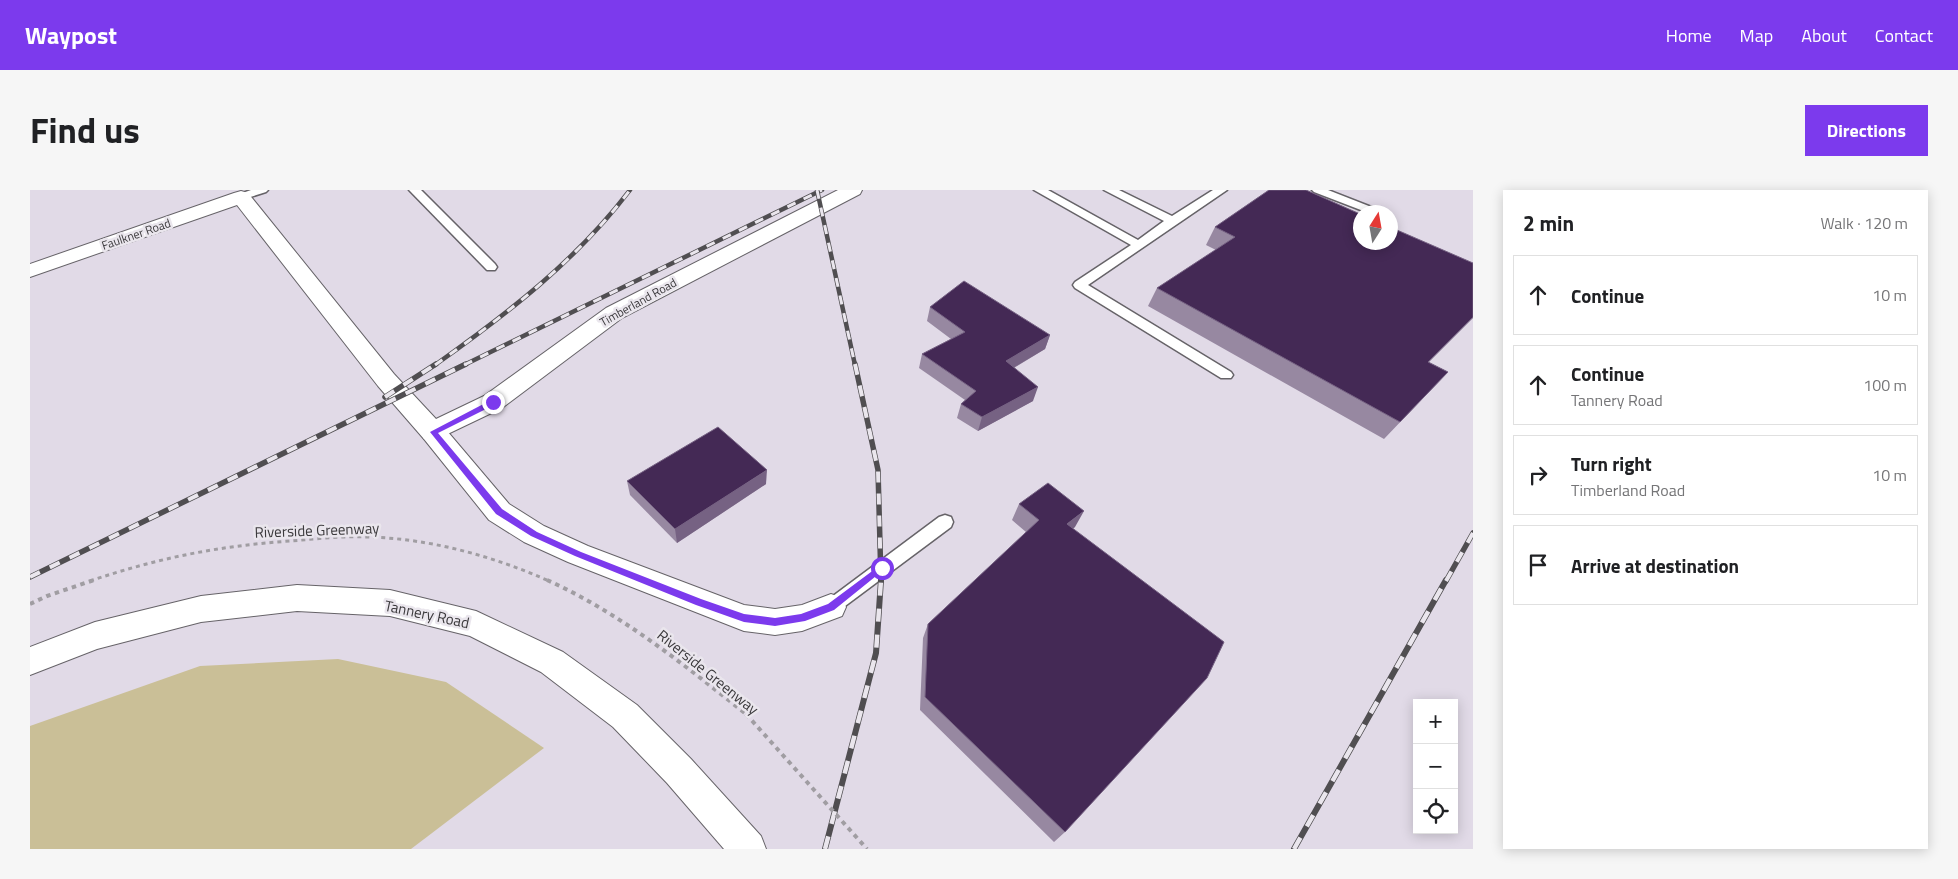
<!DOCTYPE html>
<meta charset="utf-8">
<style>
:root{--surface:#fff;--page:#f6f6f6;--text:#202124;--muted:#757577;--line:#e0e0e0;--accent:#7c3aed}
body{margin:0;font-family:"Titillium Web",sans-serif;background:var(--page);color:var(--text)}
.controls{position:absolute;right:15px;bottom:15px;display:grid;overflow:hidden;border-radius:0px;box-shadow:0 2px 12px #0003}
.controls button{width:45px;height:45px;display:grid;place-items:center;padding:0;border:0;border-bottom:1px solid var(--line);background:var(--surface);color:var(--text);font:25px sans-serif}
.compass{position:absolute;left:1323px;top:15px;width:45px;height:45px;border-radius:50%;background:var(--surface);box-shadow:0 2px 12px #0003;rotate:11deg}
.stop{position:absolute;width:15px;height:15px;margin:-11px;border:4px solid #7c3aed;border-radius:50%;background:#fff}
.stop.end{background:#7c3aed;border-color:#fff;box-shadow:0 1px 5px #0008}
.list{margin:0;padding:0;list-style:none}
h2{display:flex;justify-content:space-between;align-items:center;height:65px;margin:0;padding:0 20px;font-size:21px}
h2 small{font-size:16px;font-weight:400;color:var(--muted)}
.list li{display:grid;grid-template-columns:32px 1fr auto;gap:15px;align-items:center;box-sizing:border-box;height:80px;margin:0 10px 10px;padding:0 10px;border:1px solid var(--line);border-radius:0px}
.list b{display:block;font-size:19px;white-space:nowrap}
.list p{margin:0;font-size:16px;white-space:nowrap;color:var(--muted)}
.list em{font-size:16px;font-style:normal;color:var(--muted)}
.icon{flex:none;width:28px;height:28px;fill:none;stroke:currentColor;stroke-width:2;stroke-linecap:round;stroke-linejoin:round}
.map{position:relative;flex:none;width:1443px;height:659px;overflow:hidden;border-radius:0px}
header{display:flex;align-items:center;gap:30px;box-sizing:border-box;height:70px;padding:0 25px;background:var(--accent);color:#fff}
header strong{font-size:24px}
nav{display:flex;gap:28px;margin-inline-start:auto;font-size:18px}
.intro{display:flex;align-items:center;justify-content:space-between;box-sizing:border-box;height:120px;padding:0 30px}
h1{margin:0;font-size:35px}
.button{padding:12px 22px;border-radius:0px;background:var(--accent);color:#fff;font-size:18px;font-weight:700}
main{display:flex;gap:30px;padding:0 30px}
aside{flex:1;background:var(--surface);border-radius:0px;box-shadow:0 2px 12px #0003}
.map>svg:first-child{display:block}
</style>
<header>
<strong>Waypost</strong>
<nav><a>Home</a><a>Map</a><a>About</a><a>Contact</a></nav>
</header>
<div class="intro"><h1>Find us</h1><a class="button">Directions</a></div>
<main>
<div class="map">
<svg width="1443" height="659" viewBox="0 0 1443 659">
<rect width="100%" height="100%" fill="#eae6ed"/>
<path fill="#e1dae7" fill-rule="evenodd" d="M0 0H1443V659H0ZM1330 22H1360V52H1330ZM1387 513H1424V640H1387Z"/>
<polygon fill="#cabf97" points="308,469 416,492 514,558 381,659 0,659 0,536 170,476"/>
<g fill="none" stroke-linecap="round" stroke-linejoin="round">
<g stroke="#666368" stroke-width="3">
<g id="service">
<polygon points="221,0 238,0 236,2 211,10 205,7 207,5"/>
<polygon points="379,0 391,0 465,74 467,77 465,80 457,80"/>
<polygon points="1004,0 1018,0 1108,50 1134,31 1074,0 1089,0 1142,26 1183,0 1197,0 1058,95 1201,182 1203,185 1201,188 1191,188 1045,98 1043,95 1045,92 1101,55"/>
<polygon points="1282,0 1298,0 1349,20 1351,22 1336,22 1284,2"/>
<polygon points="915,325 921,327 923,332 921,337 807,422 801,425 795,422 792,417 795,412 909,327"/>
</g>
</g>
<g stroke="#666368" stroke-width="2">
<polygon id="minor" points="403,233 412,235 479,314 514,336 558,356 714,415 745,419 772,415 801,404 812,408 816,417 812,426 772,441 745,445 714,441 538,372 494,352 459,330 394,249 390,242 394,235"/>
</g>
<g stroke="#666368" stroke-width="2">
<g id="tertiary">
<polygon points="808,0 832,0 830,4 592,128 472,218 403,251 394,249 348,196 207,15 0,87 0,74 204,3 211,1 218,3 364,184 406,229 454,206 576,118"/>
<polygon points="267,395 360,400 446,421 533,462 607,515 661,569 731,646 736,659 694,659 637,593 583,537 511,482 440,446 360,426 267,421 171,432 67,459 0,485 0,457 65,432 171,406"/>
</g>
</g>
<path stroke="#a09da2" stroke-width="3" stroke-dasharray="4 4" stroke-linecap="butt" d="M60 391C128 368 188 356 260 351 285 349 311 346 336 347 398 348 463 366 519 391"/>
<g stroke="#a09da2" stroke-width="4" stroke-dasharray="4.5 4.5" stroke-linecap="butt">
<path d="M517 390C590 423 653 474 716 524"/>
<polyline points="0,414 17,406 64,390"/>
</g>
<use href="#service" fill="#fff" fill-rule="evenodd"/>
<use href="#minor" fill="#fff" fill-rule="evenodd"/>
<use href="#tertiary" fill="#fff" fill-rule="evenodd"/>
<g stroke="#504e51" stroke-width="4.5">
<g id="rail-far2">
<polyline points="787,0 825,175"/>
<path d="M405 175C477 124 546 71 600 0"/>
<polyline points="434,175 792,0"/>
</g>
</g>
<g stroke="#504e51" stroke-width="5.5">
<g id="rail-far1">
<polyline points="825,174 848,280 851,391"/>
<polyline points="355,207 406,174"/>
<polyline points="0,387 436,174"/>
<polyline points="1416,391 1443,343"/>
</g>
</g>
<g stroke="#504e51" stroke-width="6">
<g id="rail">
<polyline points="795,659 846,463 851,390"/>
<polyline points="1264,659 1416,390"/>
</g>
</g>
<use href="#rail-far2" stroke="#eae6ed" stroke-width="3" stroke-dasharray="9" stroke-linecap="butt"/>
<use href="#rail-far1" stroke="#eae6ed" stroke-width="4" stroke-dasharray="11" stroke-linecap="butt"/>
<use href="#rail" stroke="#eae6ed" stroke-width="4.5" stroke-dasharray="13" stroke-linecap="butt"/>
<polyline stroke="#a09da2" stroke-width="4" stroke-dasharray="4.5 4.5" stroke-linecap="butt" points="716,524 837,659"/>
</g>
<g fill="#9788a1">
<polygon points="1239,0 1399,172 1418,182 1354,249 1118,116 1127,98 1186,60 1176,55 1185,37"/>
<polygon points="900,117 1020,145 1015,159 984,178 1003,211 948,241 927,228 931,214 935,210 889,178 892,164 921,149 897,131"/>
<polygon points="597,291 736,294 647,353 600,305"/>
<polygon points="989,314 1045,337 1043,338 1035,642 1024,652 890,520 893,448 898,434 996,342 982,330"/>
</g>
<g fill="#766283">
<polygon points="1443,127 1443,128 1382,189 1398,172"/>
<polygon points="1020,145 1015,159 971,185 976,171"/>
<polygon points="1008,197 1003,211 948,241 952,227"/>
<polygon points="737,280 736,294 647,353 645,339"/>
<polygon points="1054,321 1045,337 1029,350 1037,334"/>
</g>
<g fill="#442955" stroke="#766283">
<polygon points="1239,0 1276,0 1330,24 1330,52 1360,52 1360,37 1443,73 1443,127 1398,172 1418,182 1370,232 1127,98 1205,47 1185,37"/>
<polygon points="934,91 1020,145 976,171 1008,197 952,227 931,214 946,201 892,164 935,142 900,117"/>
<polygon points="688,237 737,280 645,339 597,291"/>
<polygon points="1018,293 1054,321 1037,334 1194,452 1177,488 1035,642 895,507 898,434 1009,330 989,314"/>
</g>
<polygon fill="#7c3aed" points="463,209 467,212 466,214 408,243 472,319 507,342 551,362 671,409 714,424 745,428 771,424 798,414 849,376 852,375 856,378 804,420 775,431 745,436 714,432 666,415 545,366 501,346 466,324 400,242"/>
<g text-anchor="middle" dominant-baseline="central" stroke-width="5" stroke-linejoin="round" paint-order="stroke">
<g font-size="12" fill="#3b393c" stroke="#eae6ed">
<text transform="translate(106 44) rotate(-19)">Faulkner Road</text>
<text transform="translate(608 112) rotate(-29)">Timberland Road</text>
</g>
<g font-size="15" fill="#3b393c" stroke="#eae6ed">
<text transform="translate(287 340) rotate(-2)">Riverside Greenway</text>
<text transform="translate(397 424) rotate(12)">Tannery Road</text>
<text transform="translate(678 482) rotate(39)">Riverside Greenway</text>
</g>
</g>
</svg>
<div class="controls">
<button>+</button>
<button>−</button>
<button><svg class="icon" aria-label="locate" viewBox="0 0 24 24"><circle cx="12" cy="12" r="6"/><path d="M12 2v4M12 18v4M2 12h4M18 12h4"/></svg></button>
</div>
<svg class="compass" viewBox="-18 -18 36 36"><path d="M0-13l5 13h-10z" fill="#e53935"/><path d="M0 13l5-13h-10z" fill="#757577"/></svg>
<div class="stop" style="left:852px;top:378px"></div>
<div class="stop end" style="left:463px;top:212px"></div>
</div>
<aside>
<h2>2 min<small>Walk · 120 m</small></h2>
<ul class="list">
<li><svg class="icon" aria-label="ahead" viewBox="0 0 24 24"><path d="M12 20V5M6 11l6-6 6 6"/></svg><div><b>Continue</b></div><em>10 m</em></li>
<li><svg class="icon" aria-label="ahead" viewBox="0 0 24 24"><path d="M12 20V5M6 11l6-6 6 6"/></svg><div><b>Continue</b><p>Tannery Road</p></div><em>100 m</em></li>
<li><svg class="icon" aria-label="right" viewBox="0 0 24 24"><path d="M7 20v-9h11M14 6l5 5-5 5"/></svg><div><b>Turn right</b><p>Timberland Road</p></div><em>10 m</em></li>
<li><svg class="icon" aria-label="arrive" viewBox="0 0 24 24"><path d="M6 21V4h12l-3 4 3 4H6"/></svg><div><b>Arrive at destination</b></div></li>
</ul>
</aside>
</main>
